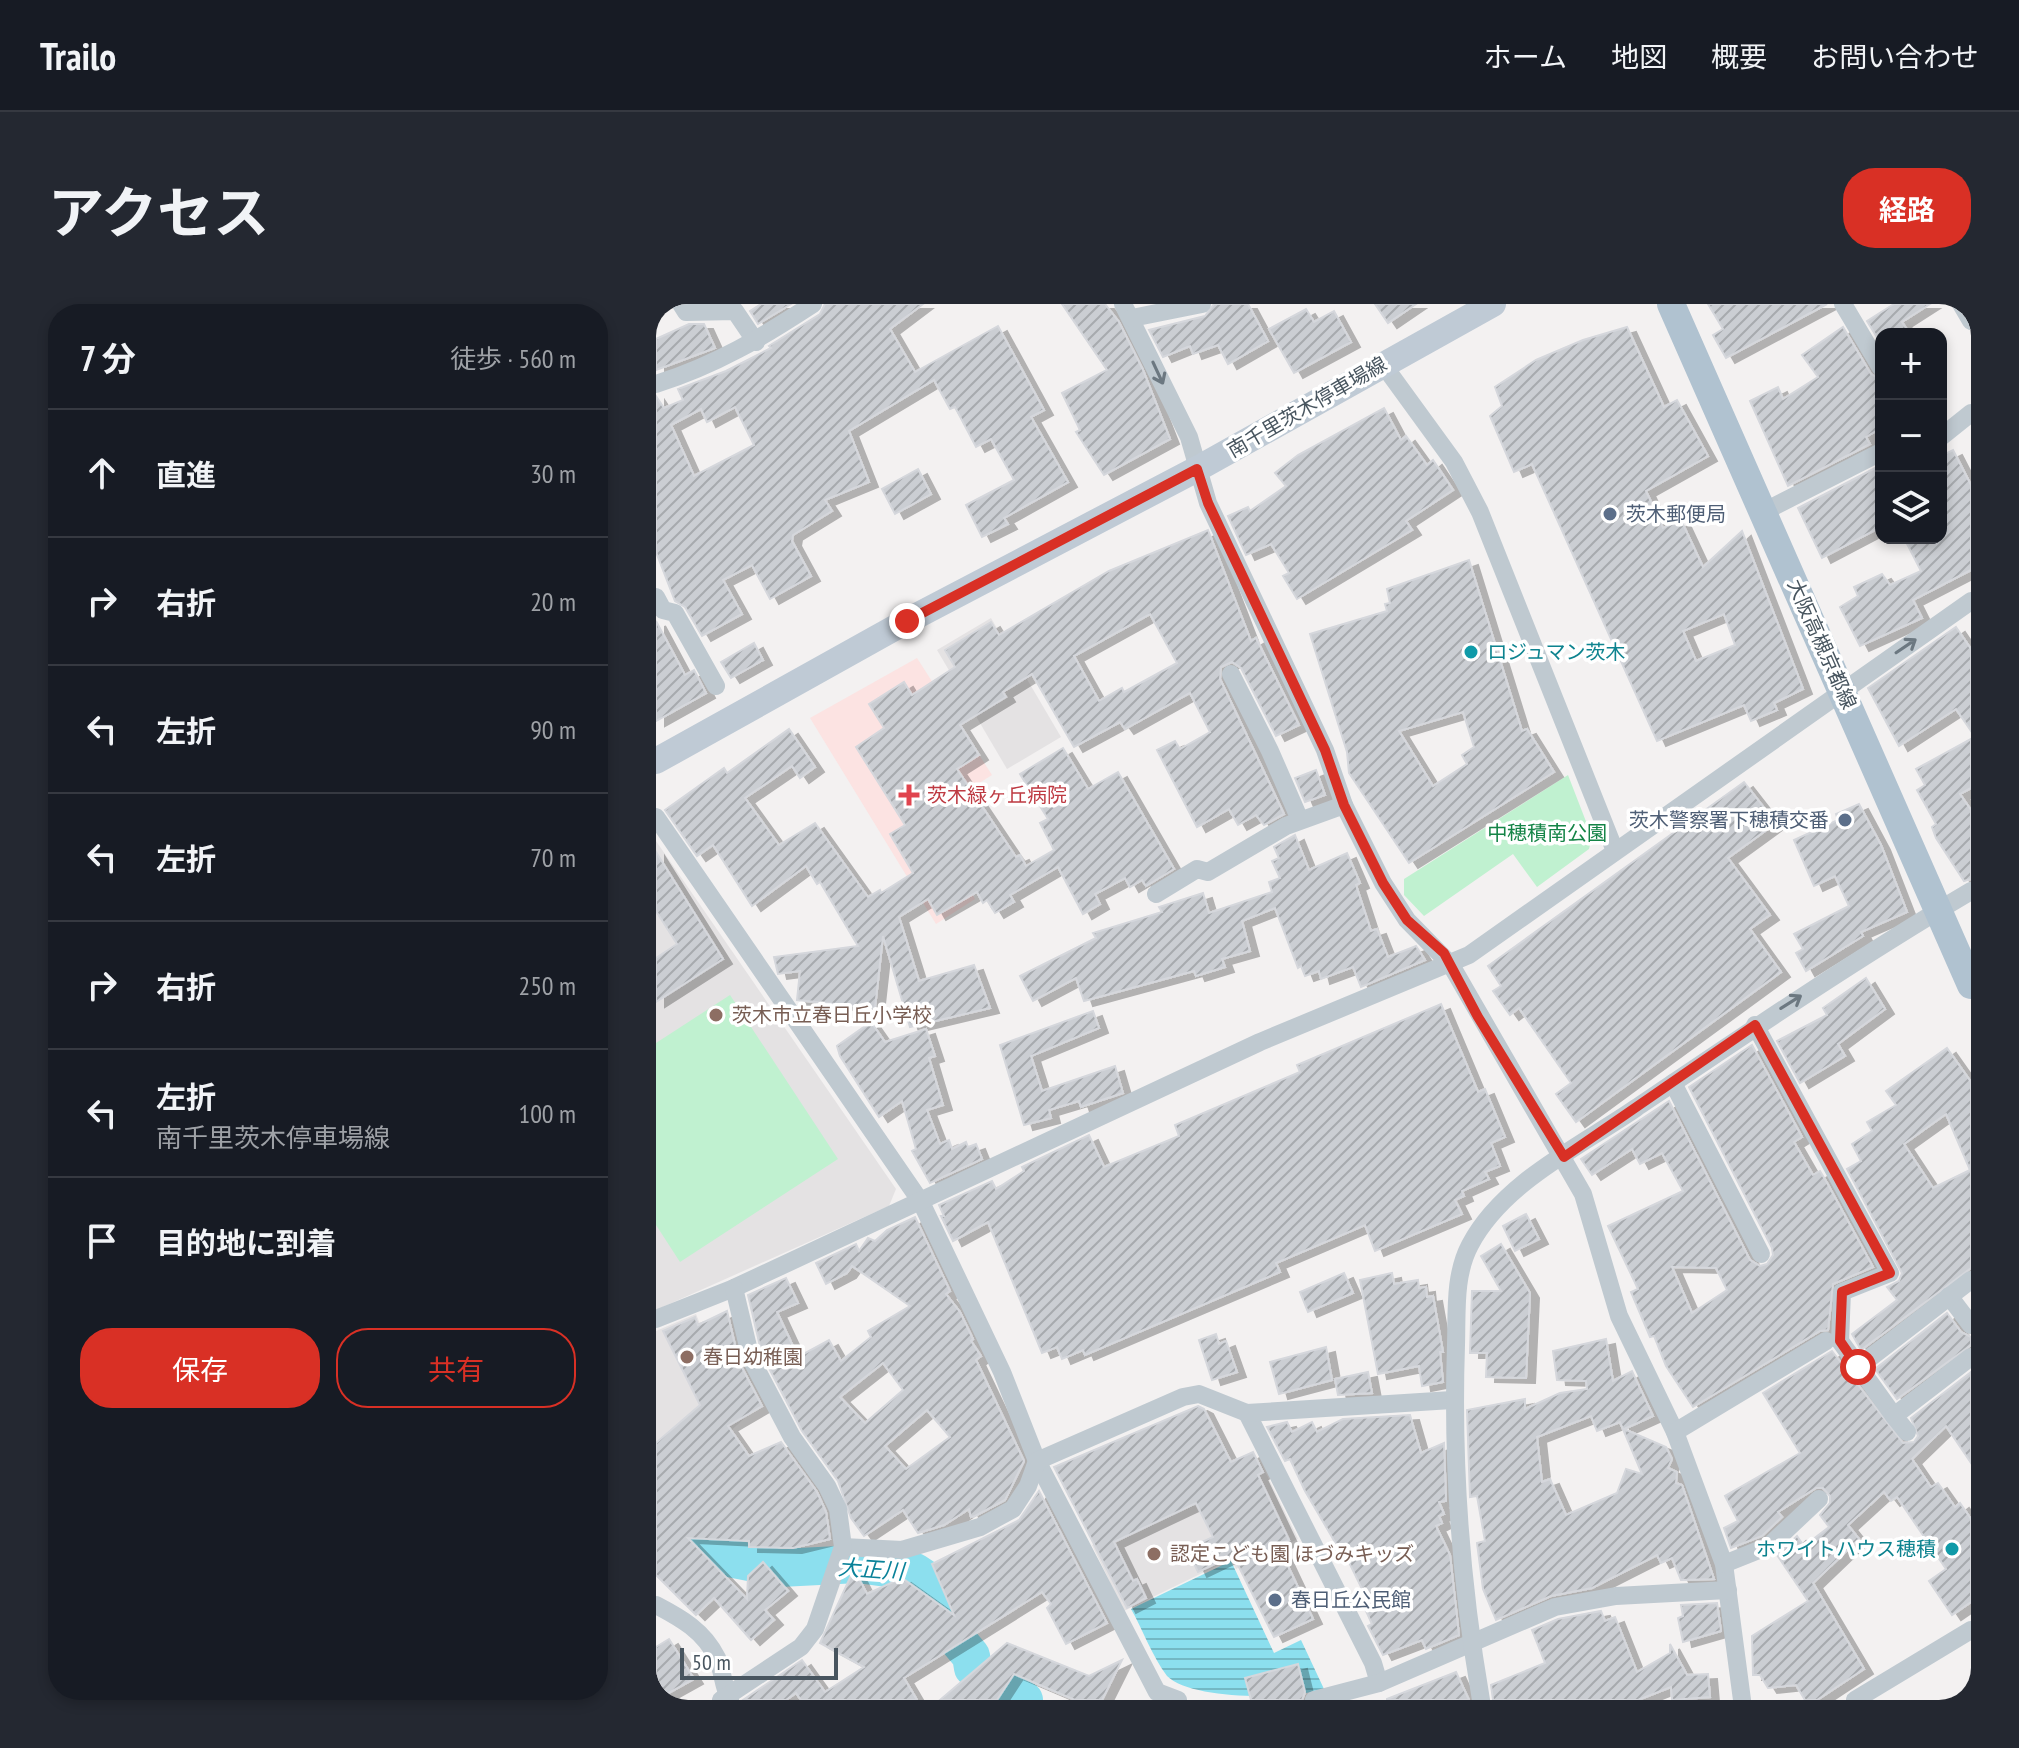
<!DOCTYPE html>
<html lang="ja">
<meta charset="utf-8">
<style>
:root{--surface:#171b24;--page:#242831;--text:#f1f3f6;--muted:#9ea1a6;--line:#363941;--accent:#d93025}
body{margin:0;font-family:"PT Sans Narrow","Noto Sans JP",sans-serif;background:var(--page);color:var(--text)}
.controls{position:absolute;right:24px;top:24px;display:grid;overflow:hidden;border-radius:16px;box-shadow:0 4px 12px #0003}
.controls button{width:72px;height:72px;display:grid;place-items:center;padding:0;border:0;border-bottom:2px solid var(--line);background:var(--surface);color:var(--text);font:40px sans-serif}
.scale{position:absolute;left:24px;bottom:20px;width:158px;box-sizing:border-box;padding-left:8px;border:4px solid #48555f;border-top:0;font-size:22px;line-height:28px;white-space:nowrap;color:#48555f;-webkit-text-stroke:6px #fff;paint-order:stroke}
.stop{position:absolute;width:24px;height:24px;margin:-18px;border:6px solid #d93025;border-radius:50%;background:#fff}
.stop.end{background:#d93025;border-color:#fff;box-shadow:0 2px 8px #0008}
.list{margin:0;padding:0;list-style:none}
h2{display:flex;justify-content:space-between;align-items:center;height:104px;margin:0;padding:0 32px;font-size:34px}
h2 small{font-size:26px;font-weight:400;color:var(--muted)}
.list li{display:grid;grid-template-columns:52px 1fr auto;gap:24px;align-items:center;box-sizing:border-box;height:128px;padding:0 32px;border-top:2px solid var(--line)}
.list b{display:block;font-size:30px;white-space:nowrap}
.list p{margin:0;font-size:26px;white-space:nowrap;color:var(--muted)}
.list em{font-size:26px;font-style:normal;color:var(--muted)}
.actions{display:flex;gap:16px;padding:24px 32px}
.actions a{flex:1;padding:18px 0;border:2px solid var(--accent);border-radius:32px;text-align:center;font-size:28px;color:var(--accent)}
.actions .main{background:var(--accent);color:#fff}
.icon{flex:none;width:44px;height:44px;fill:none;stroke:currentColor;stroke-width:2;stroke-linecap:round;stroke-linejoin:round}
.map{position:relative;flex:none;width:1315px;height:1396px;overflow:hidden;border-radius:32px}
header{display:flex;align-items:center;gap:48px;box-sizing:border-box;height:112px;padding:0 40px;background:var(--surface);border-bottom:2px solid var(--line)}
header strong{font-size:38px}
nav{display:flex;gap:44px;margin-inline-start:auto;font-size:28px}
.intro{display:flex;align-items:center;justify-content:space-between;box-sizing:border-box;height:192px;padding:0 48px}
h1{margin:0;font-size:56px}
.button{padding:20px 36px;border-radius:32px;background:var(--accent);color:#fff;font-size:28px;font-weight:700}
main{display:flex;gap:48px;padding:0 48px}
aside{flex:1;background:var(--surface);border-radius:32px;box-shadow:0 4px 12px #0003}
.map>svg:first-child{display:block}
</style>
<header>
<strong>Trailo</strong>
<nav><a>ホーム</a><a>地図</a><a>概要</a><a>お問い合わせ</a></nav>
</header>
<div class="intro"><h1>アクセス</h1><a class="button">経路</a></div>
<main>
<aside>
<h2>7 分<small>徒歩 · 560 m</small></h2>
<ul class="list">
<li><svg class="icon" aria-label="ahead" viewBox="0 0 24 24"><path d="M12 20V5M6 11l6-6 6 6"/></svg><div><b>直進</b></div><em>30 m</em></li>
<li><svg class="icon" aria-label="right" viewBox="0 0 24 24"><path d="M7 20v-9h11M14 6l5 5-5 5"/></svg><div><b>右折</b></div><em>20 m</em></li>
<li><svg class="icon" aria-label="left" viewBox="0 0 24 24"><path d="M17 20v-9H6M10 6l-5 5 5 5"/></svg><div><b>左折</b></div><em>90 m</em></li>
<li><svg class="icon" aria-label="left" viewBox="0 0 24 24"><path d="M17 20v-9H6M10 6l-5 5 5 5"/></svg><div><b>左折</b></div><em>70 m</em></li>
<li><svg class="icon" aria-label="right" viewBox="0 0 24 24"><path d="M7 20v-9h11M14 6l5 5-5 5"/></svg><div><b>右折</b></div><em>250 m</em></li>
<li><svg class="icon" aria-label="left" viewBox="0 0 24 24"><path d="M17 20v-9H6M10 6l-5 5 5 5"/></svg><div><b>左折</b><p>南千里茨木停車場線</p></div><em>100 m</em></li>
<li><svg class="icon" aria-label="arrive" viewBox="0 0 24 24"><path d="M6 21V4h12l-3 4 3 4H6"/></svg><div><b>目的地に到着</b></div></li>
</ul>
<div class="actions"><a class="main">保存</a><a>共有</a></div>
</aside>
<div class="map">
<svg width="1315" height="1396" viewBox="0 0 1315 1396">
<defs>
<pattern id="water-rules" width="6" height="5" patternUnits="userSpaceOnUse" patternTransform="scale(2)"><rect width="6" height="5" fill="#8cdfee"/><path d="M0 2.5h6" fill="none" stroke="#74b8c4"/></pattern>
<pattern id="building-hatch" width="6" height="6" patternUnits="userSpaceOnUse" patternTransform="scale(2)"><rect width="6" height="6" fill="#cbced3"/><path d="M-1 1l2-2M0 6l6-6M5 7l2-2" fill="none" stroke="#a7aaae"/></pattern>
<filter id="shadow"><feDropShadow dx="9" dy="5" stdDeviation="0" flood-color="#0004"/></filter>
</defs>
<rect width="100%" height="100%" fill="#f3f1f1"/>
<g fill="#e4e2e3">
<polygon points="335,314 405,433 351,465 281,346"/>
<polygon points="0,537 240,885 233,902 0,1006"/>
<polygon points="40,1010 61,1062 91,1112 39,1159 0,1144 0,1027"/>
<polygon points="605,1159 642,1235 580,1265 575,1255 468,1307 436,1241"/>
</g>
<polygon fill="#fce3e2" points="261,354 336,471 271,512 319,595 280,620 154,414"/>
<g fill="#c0f1d0">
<polygon points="912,471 936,533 933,545 881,583 857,550 768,612 748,591 748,575"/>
<polygon points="74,691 182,855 24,958 0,921 0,739"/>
</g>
<path fill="url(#water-rules)" d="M575 1257 618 1349 645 1336 668 1385C634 1396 535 1396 511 1372 496 1352 487 1326 475 1305Z"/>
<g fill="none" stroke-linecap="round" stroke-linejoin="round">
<polyline stroke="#8cdfee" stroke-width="38" points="0,1240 124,1264 202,1260 259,1268 274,1278 300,1334 315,1352 317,1364 368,1396"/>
</g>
<g fill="url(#building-hatch)" stroke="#d5d7dc" stroke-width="2" fill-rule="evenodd" filter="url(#shadow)">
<polygon points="105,0 135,0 102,20 94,7"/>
<path d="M169 0H267L234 25 259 68 342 22 388 106 375 113 412 178 348 214 352 220 326 233 310 201 358 176 335 135 320 143 299 103 294 105 278 76 193 127 213 178 169 196 176 207 137 231 136 237 155 272 114 295 96 261 67 276 86 310 46 332 29 303 19 297 0 248V92L8 104 27 96 22 85 70 67 115 44 113 42 164 10ZM79 103 98 141 38 172 15 121 45 105 51 118Z"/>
<polygon points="406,0 449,0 463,18 487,66 514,135 448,171 420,128 424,126 406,89 451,66"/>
<polygon points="558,0 592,0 612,37 572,60 562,41 537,50 534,42 507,53 493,26 549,12"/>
<polygon points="719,0 760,0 732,19"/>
<polygon points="1052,0 1171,0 1070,54 1057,31 1067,25"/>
<polygon points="1238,0 1274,0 1246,18 1254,30 1225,30 1225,40 1211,17"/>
<polygon points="650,5 658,18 678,7 695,38 638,69 613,25"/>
<polygon points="33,20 48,20 59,44 0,66 0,35"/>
<path d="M971 23 1008 103 1021 96 1052 152 990 187 1007 224 1025 216 1047 263 1086 227 1147 385 1118 399 1121 406 1095 417 1088 401 1001 437 876 160 858 168 834 112 846 102 839 83 880 56 927 36ZM1068 310 1079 341 1040 357 1027 327Z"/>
<polygon points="1187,23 1215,70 1225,76 1225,124 1210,133 1214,140 1132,182 1094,97 1122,83 1127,95 1162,73 1146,51"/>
<polygon points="728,104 745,136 750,132 771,161 777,156 797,186 750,217 756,226 641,295 627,272 633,269 615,240 590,251 572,212 592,203 594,207 630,182 619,169 642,151"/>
<polygon points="1297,146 1315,181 1315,266 1257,296 1266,314 1204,342 1184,303 1202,292 1198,283 1226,270 1234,281 1265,267 1248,234 1285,234 1285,152"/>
<polygon points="1225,161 1225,223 1166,254 1142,204"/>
<polygon points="262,165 275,190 239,210 226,185"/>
<path d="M552 226 595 337 600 334 643 421 620 432 585 364 576 358 565 363 564 375 628 510 608 521 600 511 582 521 573 505 541 523 501 446 519 437 524 445 554 428 534 389 469 425 464 418 418 443 376 370 347 388 350 393 304 421 323 451 301 465 360 553 364 551 370 562 398 546 384 519 392 515 364 470 407 444 432 485 462 468 518 565 490 582 486 576 474 583 469 574 439 590 444 600 427 610 402 563 354 591 358 598 339 609 331 596 327 599 321 588 281 611 272 595 243 613 263 677 318 661 334 704 254 723 227 632 219 704 141 696 144 667 122 670 118 653 202 642 164 578 161 580 150 562 96 602 57 541 41 552 9 506 68 464 71 469 133 425 159 463 144 474 136 462 89 494 123 541 159 519 212 593 224 586 225 589 257 569 234 530 249 521 200 443 228 424 213 400 248 378 256 391 299 363 289 346 335 318 343 331 453 267ZM494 310 521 359 468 388 466 384 443 397 418 352Z"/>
<path d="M813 256 866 427 871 425 898 468 753 559 693 469 691 448 654 330 731 307 729 300 734 299 731 285ZM807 408 818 443 806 451 811 460 777 482 743 427Z"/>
<polygon points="0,317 29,371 38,366 50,389 0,417"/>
<polygon points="1300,323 1315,345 1315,427 1300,405 1243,442 1212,384"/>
<polygon points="98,339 107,356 75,374 65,358"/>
<polygon points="1315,435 1315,484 1304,490 1315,506 1315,575 1308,577 1280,534 1276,523 1280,520 1261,486 1269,481 1260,465"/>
<polygon points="660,466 669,491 649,498 639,474"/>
<polygon points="1088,478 1120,519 1072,554 1114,611 1094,625 1125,668 920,818 900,790 915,779 863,704 854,711 837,687 845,682 832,662"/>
<polygon points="1203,500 1225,541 1251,608 1205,628 1207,632 1150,667 1140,649 1147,645 1138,630 1193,602 1179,572 1158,582 1138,536 1182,516 1180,510"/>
<polygon points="639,531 653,566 691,549 704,579 700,581 715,627 721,625 732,653 760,642 769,656 705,683 697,663 665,675 663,667 649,672 645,662 642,664 619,604 586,617 594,647 566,655 569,663 540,672 538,667 428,697 420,674 377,697 364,672 440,634 437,629 506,608 503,603 547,589 553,609 616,588 613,578 624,574 616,557 623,554 618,543"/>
<polygon points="0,548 67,655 0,698 0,654 21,640 0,607"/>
<polygon points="1210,674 1229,705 1182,740 1189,752 1144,779 1121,737 1171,711 1167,704"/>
<polygon points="785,700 822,788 829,785 849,833 835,839 844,862 829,868 833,875 806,887 808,892 799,896 806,910 719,947 709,921 620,959 624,968 429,1051 427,1046 406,1055 401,1043 386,1049 332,918 297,937 285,912 288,912 283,901 336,877 340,885 368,867 366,863 433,831 448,863 523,832 519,821 644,768 641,761"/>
<polygon points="437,707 443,724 375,752 386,787 459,762 467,789 425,803 423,797 393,806 395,814 368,821 344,741"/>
<polygon points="215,718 229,738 270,725 279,752 273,754 287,801 271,806 284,840 293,836 296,845 310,838 312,843 320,840 326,855 274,879 256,847 260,845 246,797 223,813 184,752 181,742"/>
<path d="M1096 741 1146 833 1138 838 1157 871 1164 867 1170 877 1217 963 1177 980 1172 1026 1164 1027 1037 1103 1010 1062 998 1032 994 1033 975 988 982 985 952 922 1027 887 1006 849 984 860 976 845 936 871 925 855 1013 797 1094 956 1104 962 1111 960 1117 951 1116 944 1033 783ZM1016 963 1060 964 1071 986 1036 1009Z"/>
<path d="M1291 744 1315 778V964L1205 1046 1196 1030 1241 996 1231 983 1243 977 1246 969 1191 865 1205 857 1196 840 1216 827 1211 818 1240 801 1230 787ZM1290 810 1314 866 1277 884 1248 840Z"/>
<polygon points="870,910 883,935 859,947 847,922"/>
<path d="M259 913 294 987 290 990 304 1008 317 1035 315 1037 325 1052 320 1056 368 1157 349 1196 319 1212 315 1213 313 1205 288 1221 262 1229 247 1206 208 1232 195 1214 182 1177 146 1127 106 1051 92 991 130 974 142 999 121 1008 142 1053 173 1036 185 1057 215 1033 212 1027 254 1002 196 962 191 969 170 980 160 959 200 940 203 947 212 934 219 937 231 926ZM227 1059 247 1086 209 1119 184 1093ZM271 1106 294 1133 250 1165 229 1142Z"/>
<polygon points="845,940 874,989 870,1074 830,1073 831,1049 814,1049 816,987 845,987 825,952"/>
<polygon points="688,969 697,989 652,1008 644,988"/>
<polygon points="736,969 738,980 762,976 763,984 770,983 771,993 777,992 787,1048 784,1048 787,1078 766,1082 763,1062 722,1070 704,976"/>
<polygon points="71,1007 83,1058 106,1102 72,1122 93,1152 125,1138 161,1188 170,1208 174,1235 137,1244 93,1243 93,1237 32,1234 91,1295 92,1272 107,1258 132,1287 109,1306 118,1316 95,1336 58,1294 40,1311 0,1271 0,1139 44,1101 7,1027 39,1013 42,1021"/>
<polygon points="1291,1009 1305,1028 1315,1033 1315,1041 1241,1095 1219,1065"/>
<polygon points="560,1030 563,1040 570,1037 581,1068 556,1076 543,1036"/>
<path d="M950 1035 957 1077 976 1067 997 1112 968 1125 1010 1143 1016 1155 1012 1164 1021 1168 1020 1179 1026 1181 1058 1275 1025 1276 1016 1254 1005 1259 1001 1251 936 1284 895 1292 840 1316 827 1285 821 1239 829 1237 821 1192 814 1193 811 1106 869 1095V1105L904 1089 931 1085 930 1077 901 1076 897 1047ZM935 1112 941 1127 964 1118 986 1170 970 1165 961 1189 910 1211 894 1175 886 1178 881 1133Z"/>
<polygon points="670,1043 676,1076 623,1090 614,1058"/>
<polygon points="1176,1047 1247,1139 1258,1138 1262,1132 1255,1114 1315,1068 1315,1159 1290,1122 1256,1155 1275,1183 1282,1179 1299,1203 1304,1199 1315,1215 1315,1298 1296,1311 1273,1277 1290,1265 1241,1193 1235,1197 1228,1188 1192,1221 1203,1235 1157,1279 1208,1365 1161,1396 1149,1396 1140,1381 1112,1384 1104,1371 1097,1371 1096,1332 1152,1297 1121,1251 1141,1232 1148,1242 1173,1223 1164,1211 1174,1199 1174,1192 1167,1184 1160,1184 1122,1208 1126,1213 1106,1232 1075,1244 1068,1224 1082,1217 1069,1192 1144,1149 1107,1089"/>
<polygon points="712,1068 716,1089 682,1091 679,1075"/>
<polygon points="542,1102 548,1105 575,1158 597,1148 607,1168 602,1171 633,1236 622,1241 657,1315 618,1333 577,1251 542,1268 531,1245 557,1233 540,1199 458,1238 477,1277 481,1275 490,1294 471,1304 398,1163"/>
<polygon points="754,1111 765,1149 788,1139 790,1197 783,1198 788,1210 783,1212 786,1219 780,1222 794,1251 803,1331 770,1345 766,1336 727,1351 712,1322 716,1320 703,1292 708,1289 686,1244 683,1245 649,1187 634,1155 629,1157 611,1123 631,1118 636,1128 656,1118 661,1128 687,1115"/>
<polygon points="383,1187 451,1319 410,1340 391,1304 395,1300 386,1288 248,1374 261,1396 145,1396 140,1389 130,1396 87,1396 146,1356 169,1388 208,1363 164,1339 198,1265 211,1290 246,1274 298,1311 276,1260 363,1216"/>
<polygon points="1061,1299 1065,1327 1027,1338 1022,1314 1027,1312 1025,1301"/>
<polygon points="945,1307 949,1317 959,1313 981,1368 1014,1349 1014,1340 1031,1371 1052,1370 1054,1393 1016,1396 1015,1383 982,1396 837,1396 835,1381 889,1359 876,1326 902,1315"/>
<polygon points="13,1335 38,1375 0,1396 0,1343"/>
<polygon points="351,1339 433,1372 466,1356 446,1396 419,1396 358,1370 341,1396 284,1396"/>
<polygon points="642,1360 649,1388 646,1396 595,1396 589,1374"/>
<polygon points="800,1368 813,1396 731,1396 731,1395"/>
</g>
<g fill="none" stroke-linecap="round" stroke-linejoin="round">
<g stroke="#bfc9d0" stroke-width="18">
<polyline points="25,0 30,8 79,7 100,38"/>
<polyline points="467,0 533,133 552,199 669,446 688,501 727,579 751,616 795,661 927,890 963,1012 1019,1128 1068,1260 1086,1396"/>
<polyline points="1187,0 1225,64"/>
<polyline points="1305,0 1315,17"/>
<polyline points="476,14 546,0"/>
<polyline points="726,59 798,158 824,208 959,547"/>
<path d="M0 80C60 61 105 34 157 0"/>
<polyline points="1285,133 1315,109"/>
<polyline points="1107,208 1225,148"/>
<polyline points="0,293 7,306 19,309 60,382"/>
<polyline points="575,370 614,447 644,516"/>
<polyline points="0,513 265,898 346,1068 381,1157 501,1388 522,1396"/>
<polyline points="500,590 541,565 552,568 630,522 688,501"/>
<polyline points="1099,721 1234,969 1186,988 1184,1037 1238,1112"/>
<polyline points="1017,779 1105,950"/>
<polyline points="1293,992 1315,1021"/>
<polyline points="0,1015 78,984 604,738 813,651 1315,297"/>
<polyline points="1202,1063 1315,976"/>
<polyline points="591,1109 717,1359 723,1379"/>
<polyline points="1019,1128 1170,1037"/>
<polyline points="1251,1128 1238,1112 1315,1053"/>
<polyline points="187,1243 246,1246 324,1223 357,1205 372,1182 381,1157 527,1093 543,1090 591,1109 796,1096"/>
<polyline points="1068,1260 1113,1242 1163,1195"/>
<path d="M0 1301C25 1314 48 1327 61 1354 67 1367 67 1383 74 1396"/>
<polyline points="65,1396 145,1343 159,1325 187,1243 182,1205 171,1182 136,1133 95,1055 78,984"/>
<polyline points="658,1396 723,1379 899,1303 960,1292 1072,1286"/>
<path d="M825 1396C805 1280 796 1158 800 1041 801 1008 798 971 814 941 847 878 925 842 980 804 1091 729 1200 655 1315 587"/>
<polyline points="1199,1396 1315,1326"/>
</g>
<polyline stroke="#bfcad5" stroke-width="26" points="0,457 251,317 541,165 837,0"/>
<polyline stroke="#b0c2d0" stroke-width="28" points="1015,0 1315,681"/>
</g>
<defs><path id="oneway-shaft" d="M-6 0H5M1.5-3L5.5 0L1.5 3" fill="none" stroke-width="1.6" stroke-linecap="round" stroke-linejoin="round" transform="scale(2)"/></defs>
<g stroke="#6c7881">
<use href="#oneway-shaft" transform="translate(502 69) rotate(65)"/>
<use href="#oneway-shaft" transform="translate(1250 342) rotate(-34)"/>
<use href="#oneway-shaft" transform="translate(1135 698) rotate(-32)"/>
</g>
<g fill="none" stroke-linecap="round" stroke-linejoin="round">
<polyline stroke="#d93025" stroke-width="10" points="251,317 541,165 552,199 669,446 688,501 727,579 751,616 788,649 822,713 908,853 1099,721 1234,969 1186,988 1184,1037 1202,1063"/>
</g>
<g fill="#5c6f8a" stroke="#fff" stroke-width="3">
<circle cx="954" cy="210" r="8"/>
<circle cx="1189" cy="516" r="8"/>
<circle cx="619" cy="1296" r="8"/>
</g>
<g fill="#0f9aa8" stroke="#fff" stroke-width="3">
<circle cx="815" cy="348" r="8"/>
<circle cx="1296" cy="1245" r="8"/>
</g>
<path fill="#e0444e" stroke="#fff" stroke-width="3" d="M249 479h8v8h8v8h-8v8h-8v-8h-8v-8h8z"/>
<g fill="#8d6e63" stroke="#fff" stroke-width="3">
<circle cx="60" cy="711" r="8"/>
<circle cx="31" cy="1053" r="8"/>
<circle cx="498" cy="1250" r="8"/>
</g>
<g text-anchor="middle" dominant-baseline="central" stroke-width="7" stroke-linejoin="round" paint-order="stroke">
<g font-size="20" fill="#48555f" stroke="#fff">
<text transform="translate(651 103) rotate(-30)">南千里茨木停車場線</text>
<text transform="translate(1166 340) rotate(66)">大阪高槻京都線</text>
</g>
<g font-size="20" fill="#4e5e75" stroke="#fff" text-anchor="start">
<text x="970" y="210">茨木郵便局</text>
<text x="1173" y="516" text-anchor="end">茨木警察署下穂積交番</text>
<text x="635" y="1296">春日丘公民館</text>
</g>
<g font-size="20" fill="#0d838f" stroke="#fff" text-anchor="start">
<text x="831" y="348">ロジュマン茨木</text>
<text x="1280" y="1245" text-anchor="end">ホワイトハウス穂積</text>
</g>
<g font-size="20" fill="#be3a42" stroke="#fff" text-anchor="start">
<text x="271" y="491">茨木緑ヶ丘病院</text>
</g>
<g font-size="20" fill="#158447" stroke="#fff">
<text x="891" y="529">中穂積南公園</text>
</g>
<g font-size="20" fill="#785e54" stroke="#fff" text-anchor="start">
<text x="76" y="711">茨木市立春日丘小学校</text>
<text x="47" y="1053">春日幼稚園</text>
<text x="514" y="1250">認定こども園 ほづみキッズ</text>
</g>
<g font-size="22" font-style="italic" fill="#0a8299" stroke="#fff">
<text transform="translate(215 1265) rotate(4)">大正川</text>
</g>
</g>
</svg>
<div class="controls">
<button>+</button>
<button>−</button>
<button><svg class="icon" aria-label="layers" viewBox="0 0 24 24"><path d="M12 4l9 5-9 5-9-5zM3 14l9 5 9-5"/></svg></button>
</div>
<div class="scale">50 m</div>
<div class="stop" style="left:1202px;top:1063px"></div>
<div class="stop end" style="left:251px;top:317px"></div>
</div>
</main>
